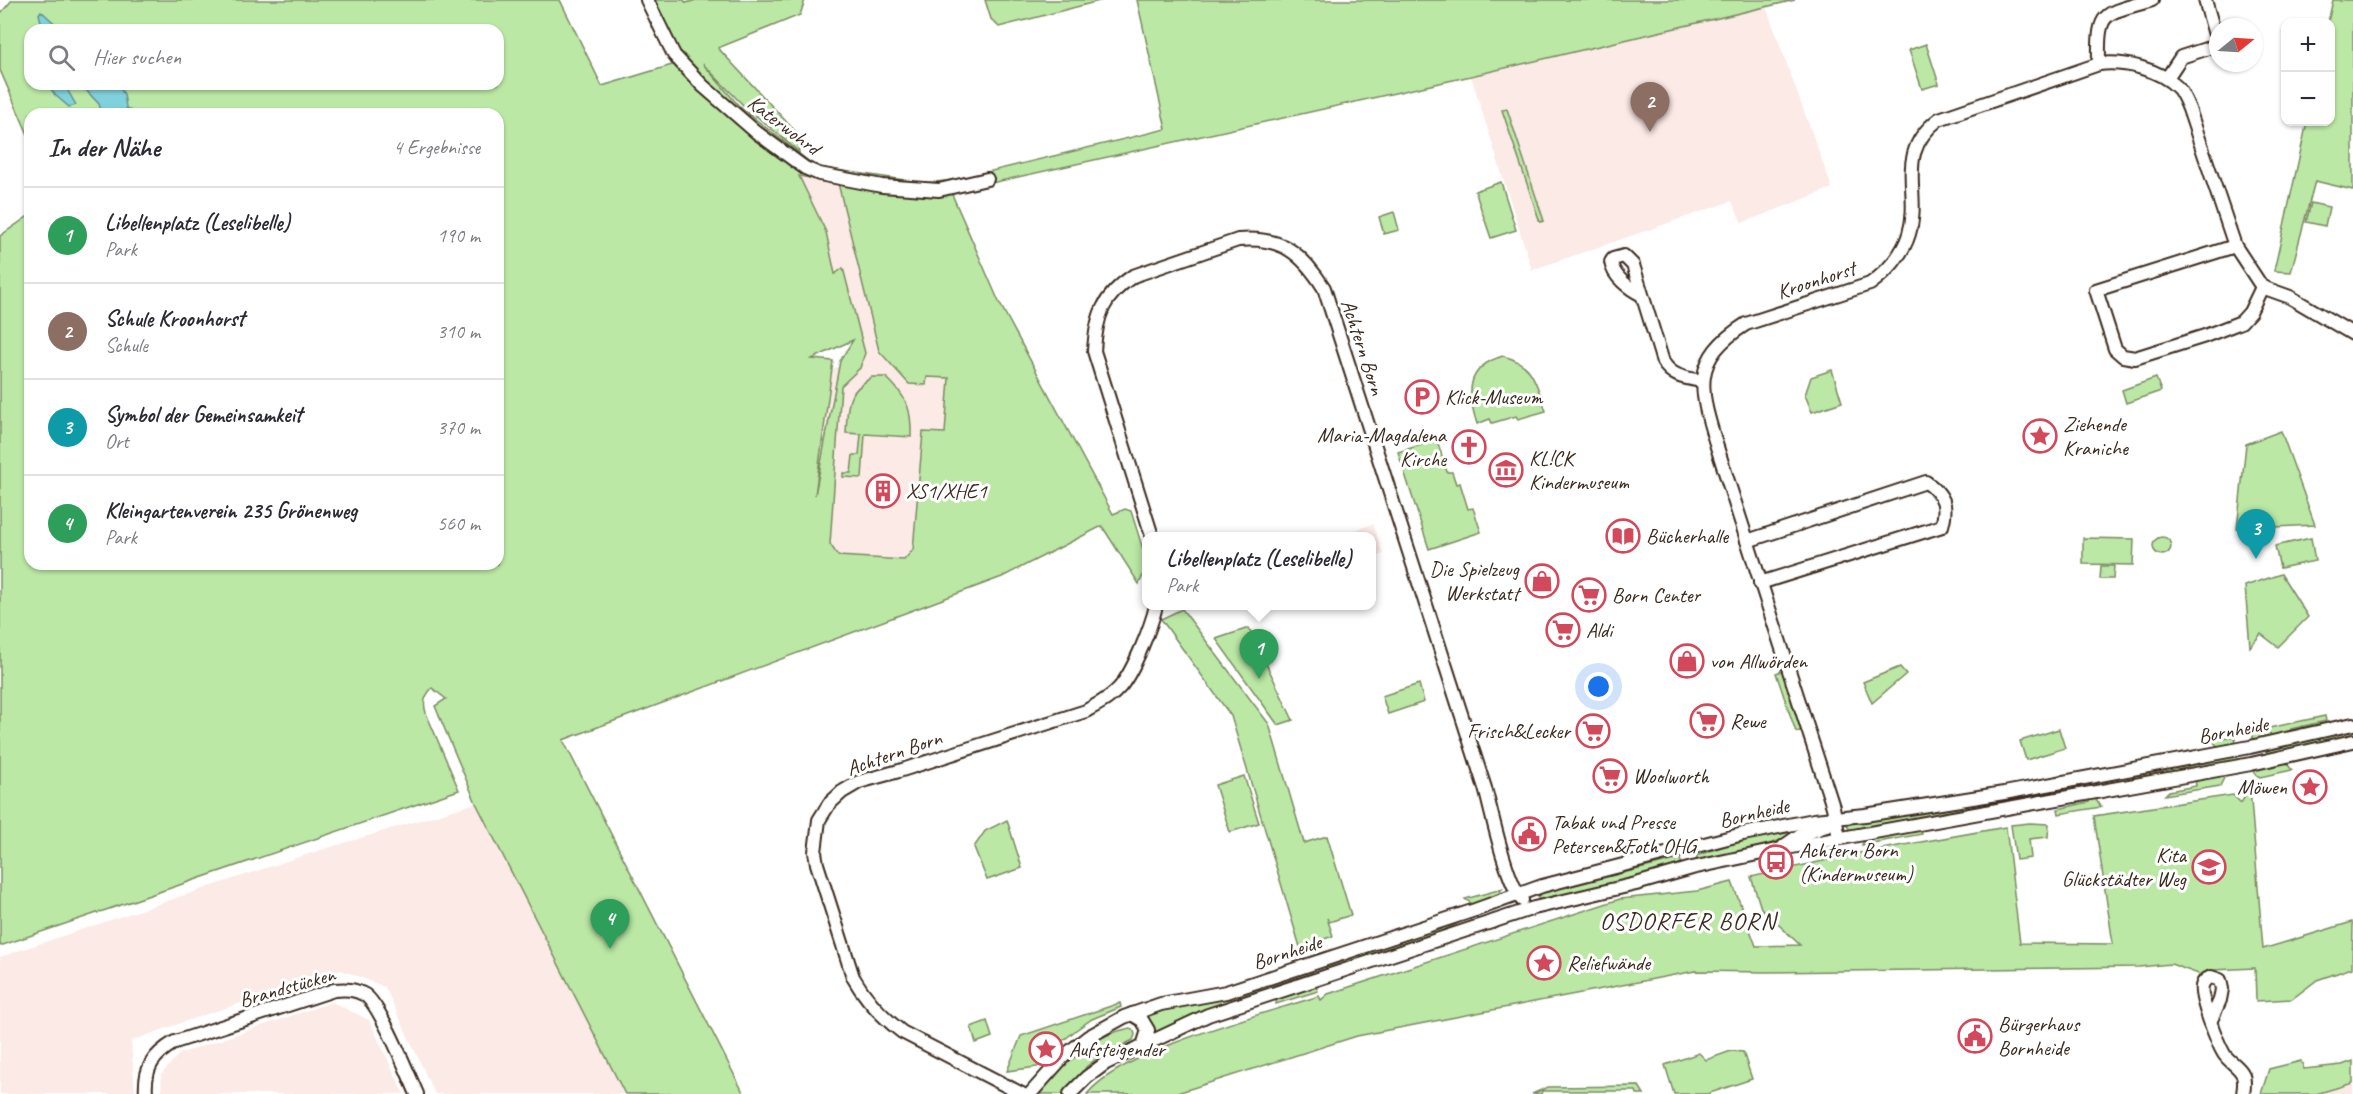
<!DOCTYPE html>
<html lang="de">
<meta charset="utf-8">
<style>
:root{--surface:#fff;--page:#f7f7f7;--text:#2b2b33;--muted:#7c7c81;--line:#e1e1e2;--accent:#0f766e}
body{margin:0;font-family:Caveat,sans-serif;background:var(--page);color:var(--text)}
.controls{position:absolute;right:18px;top:18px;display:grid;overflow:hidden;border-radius:12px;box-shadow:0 2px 4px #0004}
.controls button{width:54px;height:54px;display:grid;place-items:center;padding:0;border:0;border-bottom:2px solid var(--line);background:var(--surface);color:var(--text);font:30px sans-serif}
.compass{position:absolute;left:2209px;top:18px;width:54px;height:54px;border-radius:50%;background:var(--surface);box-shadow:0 2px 4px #0004;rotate:72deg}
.you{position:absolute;left:1599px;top:687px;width:21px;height:21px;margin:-15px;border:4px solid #fff;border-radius:50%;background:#1a73e8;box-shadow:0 0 0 9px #1a73e833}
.badge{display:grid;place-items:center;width:39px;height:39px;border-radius:50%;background:var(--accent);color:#fff;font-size:20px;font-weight:700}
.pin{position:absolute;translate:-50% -50px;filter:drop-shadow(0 2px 3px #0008)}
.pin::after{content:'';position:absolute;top:32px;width:21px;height:18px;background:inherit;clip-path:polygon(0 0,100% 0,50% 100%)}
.popup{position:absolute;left:1142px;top:532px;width:234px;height:78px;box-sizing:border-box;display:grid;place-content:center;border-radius:12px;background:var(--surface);filter:drop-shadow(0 2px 4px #0005);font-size:20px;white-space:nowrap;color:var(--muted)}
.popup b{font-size:22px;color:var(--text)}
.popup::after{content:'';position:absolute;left:50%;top:100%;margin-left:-12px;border:12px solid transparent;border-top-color:var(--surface)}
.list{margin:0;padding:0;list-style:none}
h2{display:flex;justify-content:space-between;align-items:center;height:78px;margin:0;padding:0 24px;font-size:26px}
h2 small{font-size:20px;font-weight:400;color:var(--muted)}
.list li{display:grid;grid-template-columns:39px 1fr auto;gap:18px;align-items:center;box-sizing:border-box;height:96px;padding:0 24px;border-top:2px solid var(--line)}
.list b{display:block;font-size:22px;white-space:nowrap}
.list p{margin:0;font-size:20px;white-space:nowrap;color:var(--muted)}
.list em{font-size:20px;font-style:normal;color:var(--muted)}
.icon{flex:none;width:33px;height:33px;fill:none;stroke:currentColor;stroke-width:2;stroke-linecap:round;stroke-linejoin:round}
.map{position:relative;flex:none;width:2353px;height:1094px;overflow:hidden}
.search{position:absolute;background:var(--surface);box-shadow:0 2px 4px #0004;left:24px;top:24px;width:480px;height:66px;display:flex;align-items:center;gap:15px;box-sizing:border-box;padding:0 21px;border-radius:18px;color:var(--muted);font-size:22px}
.panel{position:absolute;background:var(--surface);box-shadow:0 2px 4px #0004;left:24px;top:108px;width:480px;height:462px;border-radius:18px}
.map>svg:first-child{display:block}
</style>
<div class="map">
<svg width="2353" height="1094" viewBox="0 0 2353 1094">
<rect width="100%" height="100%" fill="#fff"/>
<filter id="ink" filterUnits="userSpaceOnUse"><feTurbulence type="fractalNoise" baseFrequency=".0167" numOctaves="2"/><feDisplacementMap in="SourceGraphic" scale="12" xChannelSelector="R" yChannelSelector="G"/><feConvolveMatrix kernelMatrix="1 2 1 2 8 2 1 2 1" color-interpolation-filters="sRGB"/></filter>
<g filter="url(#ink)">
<g fill="#fbeae6">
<polygon points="1766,7 1832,188 1742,223 1732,201 1532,270 1471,76"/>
<polygon points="798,175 929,199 968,280 948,581 809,571 824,374 858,356 835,275 826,232"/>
<polygon points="1373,524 1383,554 1372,558 1372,536 1337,536"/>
<polygon points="476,803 625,1094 435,1094 385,987 341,970 189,1020 131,1041 135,1094 0,1094 0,957 305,855"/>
<polygon points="332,1002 369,1020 404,1094 162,1094 161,1075 179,1054"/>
<polygon points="2353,1083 2353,1094 2316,1094"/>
</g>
<g fill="#bbe8a5" stroke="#7b8962" stroke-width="1.5" fill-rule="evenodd">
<path d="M12 0H560L602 86 672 65 641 0H684L686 3 696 0H805L800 15 718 48 796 132 799 152 742 104 703 64 740 107 816 167 925 183 954 180 1166 129 1137 0H1795L1471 76 951 192 999 302 1113 514 1125 509 1131 511 1146 559V569L1139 584 1102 526 1002 577 563 740 744 1094H625L476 803 435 706 446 699 432 688C424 697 423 703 426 713L459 790 0 946V236L30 215V564H498V114H30V139L0 70V14ZM30 30H498V84H30ZM799 176 838 183 879 351 909 384 926 385 927 377 949 378 945 433 923 432 913 550 904 560 838 556 830 544 841 386 860 368 865 353 843 268 835 274 826 232ZM853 340 840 361 815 495 833 361 812 359Z"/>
<polygon points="985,0 1103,0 999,27 991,19"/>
<polygon points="2333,0 2353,0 2353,190 2315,181 2291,272 2274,271 2307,122 2330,122 2330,22 2328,22"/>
<polygon points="1926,44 1939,84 1922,89 1909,50"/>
<polygon points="1507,109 1544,221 1540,222 1502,110"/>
<polygon points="1501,182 1516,230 1491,238 1475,191"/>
<polygon points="2311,203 2329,207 2325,226 2306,222"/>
<polygon points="1394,212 1399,230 1384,234 1379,217"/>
<path d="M1503 356C1535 364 1535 382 1546 411L1518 419 1516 416 1492 423 1490 419 1477 424C1467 393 1465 367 1503 356Z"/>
<polygon points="1832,370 1842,402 1812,412 1805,395 1811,377"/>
<path d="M872 377H886C907 397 912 409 911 437L865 434 862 478 843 477V473H851L853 455H859L861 434 846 433C848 403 845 394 872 377Z"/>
<polygon points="2156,378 2161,391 2126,403 2122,390"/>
<polygon points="2281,431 2315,525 2237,529 2246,444"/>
<polygon points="1437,440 1447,472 1452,472 1456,484 1460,483 1468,509 1473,508 1481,532 1429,549 1398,452"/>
<circle cx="2162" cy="546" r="9"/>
<polygon points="2083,538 2134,539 2133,565 2083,564"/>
<polygon points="2311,538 2315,561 2280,568 2275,546"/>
<polygon points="2101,566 2114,566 2113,579 2100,579"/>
<polygon points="2281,574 2308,617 2278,647 2261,634 2250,647 2245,586"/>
<polygon points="1182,609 1269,724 1304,843 1327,836 1351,915 1329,922 1327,918 1333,936 1300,947 1231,716 1161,619"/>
<polygon points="1249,628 1293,720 1278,725 1216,639"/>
<polygon points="1900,667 1906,674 1872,703 1863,682"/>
<polygon points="1785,670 1803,730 1796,732 1776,673"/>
<polygon points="1419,684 1424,702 1388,714 1382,696"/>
<polygon points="2325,716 2326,721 2291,729 2289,735 2253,743 2253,734 2255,731"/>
<polygon points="2353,728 2353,737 2270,755 2267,753 2268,747"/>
<polygon points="2059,729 2065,748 2026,760 2020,741"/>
<polygon points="2235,736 2236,746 2220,749 2212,740"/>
<polygon points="2237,754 2238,763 2011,805 2009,795"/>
<polygon points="2284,760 2292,770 2260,777 2255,774 2255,767"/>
<polygon points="2220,774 2224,778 2220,786 2165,795 2169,791 2196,786 2195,779"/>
<polygon points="1244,776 1259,823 1230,832 1215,785"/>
<path d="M2250 788 2263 949 2352 922 2353 926 2352 968 2317 980 2292 999 2256 1001 2255 968 2213 970 2201 975 2171 964 2139 967 1766 972 1695 971 1357 1036 1174 1094H1087C1124 1049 1261 1015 1319 996L1321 1000 1328 994 1620 899 1697 891 1732 882 1756 946 1800 945 1761 908 1751 877 1859 853 2006 827 2020 943 2113 944 2094 816 2233 795 2241 803Z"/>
<polygon points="2091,797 2094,797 2101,807 2059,814 2058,809 2089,802"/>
<polygon points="1995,798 1997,808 1850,830 1847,826 1852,823"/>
<polygon points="1007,820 1022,868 987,880 974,847 985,831"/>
<polygon points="2030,823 2049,824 2048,837 2029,839 2031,858 2016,860 2011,825"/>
<path d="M1798 829C1783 846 1721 855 1697 861L1696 856 1746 838Z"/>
<polygon points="1919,829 1922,834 1862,845 1864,840"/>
<polygon points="1680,859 1682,865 1635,880 1542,902 1537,897 1541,893"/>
<polygon points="1502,889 1496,897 1475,906 1465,899"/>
<polygon points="1471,916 1421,943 1327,973 1325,964"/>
<polygon points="1310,969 1313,977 1154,1038 1152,1026 1146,1015 1170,1008 1208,1002"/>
<polygon points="1315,984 1318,991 1276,1004 1277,996"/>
<polygon points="1120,1003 1121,1007 1092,1019 1076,1030 1058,1045 1037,1067 1007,1071 1021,1036"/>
<polygon points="987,1021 992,1037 976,1043 971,1027"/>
<path d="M1130 1028 1134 1031 1135 1035 1133 1040 1098 1058 1086 1067 1080 1079 1065 1094H1035C1064 1066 1089 1036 1130 1028Z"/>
<polygon points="1731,1051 1743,1052 1752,1079 1707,1094 1674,1094 1665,1065 1699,1053 1706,1060"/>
<polygon points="2301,1061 2304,1069 2342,1065 2353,1061 2353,1083 2316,1094 2261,1094 2269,1069"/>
<polygon points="1639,1086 1644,1094 1637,1094 1636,1091 1542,1091 1541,1094 1532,1094 1548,1087"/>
</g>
<g fill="#81d1dc" stroke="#658e90" stroke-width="1.5">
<polygon points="41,11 61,29 68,30 46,30 41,22 39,14"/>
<polygon points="48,84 64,84 76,105 69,107 55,95"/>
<polygon points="80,84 117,84 124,94 127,114 102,114 99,104"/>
</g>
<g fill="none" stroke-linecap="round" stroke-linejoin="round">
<polyline stroke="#658e90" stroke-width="4" points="127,110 133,114"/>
<g stroke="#3b2a1e" stroke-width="16">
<g id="minor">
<polyline points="647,0 674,55 703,86 756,132 805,168 819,174 882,186 939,190 987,179"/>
<polyline points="2205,0 2218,45"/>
<path d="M2099 64C2098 9 2102 15 2152 0"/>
<polyline points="2167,78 2181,57 2218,45"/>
<polyline points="2235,246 2096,290 2115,349 2123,356 2135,358 2205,336 2241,322 2250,312 2262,287"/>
<path d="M1642 295C1630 289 1613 277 1611 262L1613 259 1624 256 1633 265 1663 362C1672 377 1685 378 1702 381"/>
<path d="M1152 536 1094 351C1096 316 1103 296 1133 276L1238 240C1281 236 1302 253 1324 288L1485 788C1492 814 1506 881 1522 900"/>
<path d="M1747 541 1926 482C1944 495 1948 504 1942 526L1760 583"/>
<path d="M1839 838 1833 807 1717 447C1700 391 1689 360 1746 324L1870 284C1887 272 1903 254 1909 234 1922 191 1893 154 1939 119L2099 64C2124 61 2160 69 2178 88 2183 94 2186 102 2189 109L2235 246 2262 287 2290 297 2353 334"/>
<polyline points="1784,846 1800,835 1826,826 1834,819"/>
<polyline points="1132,1014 1142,1020 1148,1030 1143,1046"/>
<path d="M2211 1020 2220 1000 2222 989 2220 980 2211 977C2206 979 2203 981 2202 986 2199 997 2218 1044 2224 1054 2229 1062 2239 1066 2243 1075 2245 1081 2244 1088 2243 1094"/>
<path d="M146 1094C144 1068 153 1055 175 1042L334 990C346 989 355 989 365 995 381 1006 408 1074 417 1094"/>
<path d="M1022 1094 902 1032C881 1016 866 1000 853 977L817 864 815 852 819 820 829 804 842 792 859 782 899 771 1086 711C1098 704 1111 698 1120 687 1134 670 1151 627 1156 606"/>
<polyline points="1030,1094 1064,1056 1088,1037 1124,1017 1161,1004 1226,992 1475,910 1542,886 1743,834 1814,820 1865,815 2004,793 2250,747 2353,724"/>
<polyline points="1070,1094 1087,1077 1106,1063 1208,1015 1534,908 1636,884 1692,868 1781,849 2251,764 2353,741"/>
</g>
</g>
<use href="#minor" stroke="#fff" stroke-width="12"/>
</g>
</g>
<defs>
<g id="parking-ring" transform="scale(1.725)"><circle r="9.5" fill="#fff" stroke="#d1495b" stroke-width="1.5"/><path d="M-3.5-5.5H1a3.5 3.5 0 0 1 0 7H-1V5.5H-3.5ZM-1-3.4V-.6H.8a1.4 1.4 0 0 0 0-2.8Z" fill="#d1495b"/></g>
<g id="sight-ring" transform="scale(1.725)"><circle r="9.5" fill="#fff" stroke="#d1495b" stroke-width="1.5"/><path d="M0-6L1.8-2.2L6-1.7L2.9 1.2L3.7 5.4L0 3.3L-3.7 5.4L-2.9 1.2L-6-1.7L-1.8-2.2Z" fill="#d1495b"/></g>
<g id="church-ring" transform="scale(1.725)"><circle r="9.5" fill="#fff" stroke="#d1495b" stroke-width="1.5"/><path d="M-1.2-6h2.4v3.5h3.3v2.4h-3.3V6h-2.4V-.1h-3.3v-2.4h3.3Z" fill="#d1495b"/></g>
<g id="museum-ring" transform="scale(1.725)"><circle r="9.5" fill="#fff" stroke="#d1495b" stroke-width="1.5"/><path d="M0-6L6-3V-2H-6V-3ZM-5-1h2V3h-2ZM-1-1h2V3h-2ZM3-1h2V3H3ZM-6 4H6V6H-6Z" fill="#d1495b"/></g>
<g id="building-ring" transform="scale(1.725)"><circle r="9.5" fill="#fff" stroke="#d1495b" stroke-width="1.5"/><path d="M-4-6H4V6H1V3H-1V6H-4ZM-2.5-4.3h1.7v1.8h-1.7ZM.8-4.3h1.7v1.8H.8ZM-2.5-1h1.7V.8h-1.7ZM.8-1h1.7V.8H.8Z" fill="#d1495b"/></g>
<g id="library-ring" transform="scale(1.725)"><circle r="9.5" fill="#fff" stroke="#d1495b" stroke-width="1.5"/><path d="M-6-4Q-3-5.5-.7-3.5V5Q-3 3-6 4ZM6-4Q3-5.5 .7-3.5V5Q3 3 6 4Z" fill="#d1495b"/></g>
<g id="shop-ring" transform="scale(1.725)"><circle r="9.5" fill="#fff" stroke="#d1495b" stroke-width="1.5"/><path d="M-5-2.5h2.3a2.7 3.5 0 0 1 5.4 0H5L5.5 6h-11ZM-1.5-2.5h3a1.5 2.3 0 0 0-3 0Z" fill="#d1495b"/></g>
<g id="supermarket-ring" transform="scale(1.725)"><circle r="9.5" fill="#fff" stroke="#d1495b" stroke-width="1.5"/><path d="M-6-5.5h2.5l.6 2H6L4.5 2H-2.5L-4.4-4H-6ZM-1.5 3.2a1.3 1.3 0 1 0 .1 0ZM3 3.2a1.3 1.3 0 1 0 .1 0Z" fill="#d1495b"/></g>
<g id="civic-ring" transform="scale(1.725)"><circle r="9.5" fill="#fff" stroke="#d1495b" stroke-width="1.5"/><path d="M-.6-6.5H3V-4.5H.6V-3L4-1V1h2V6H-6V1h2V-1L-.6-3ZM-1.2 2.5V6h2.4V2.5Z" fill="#d1495b"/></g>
<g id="bus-ring" transform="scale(1.725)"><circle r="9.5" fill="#fff" stroke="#d1495b" stroke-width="1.5"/><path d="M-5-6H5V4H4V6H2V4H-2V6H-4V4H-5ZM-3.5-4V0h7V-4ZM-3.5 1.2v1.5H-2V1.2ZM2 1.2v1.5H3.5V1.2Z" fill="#d1495b"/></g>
<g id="school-ring" transform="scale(1.725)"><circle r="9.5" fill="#fff" stroke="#d1495b" stroke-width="1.5"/><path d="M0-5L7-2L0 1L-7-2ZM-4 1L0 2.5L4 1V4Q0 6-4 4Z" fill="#d1495b"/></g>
</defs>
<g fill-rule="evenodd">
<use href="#parking-ring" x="1422" y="397"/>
<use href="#sight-ring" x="2040" y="436"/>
<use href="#church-ring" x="1469" y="447"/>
<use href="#museum-ring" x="1506" y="470"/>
<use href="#building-ring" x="883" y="491"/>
<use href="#library-ring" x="1623" y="536"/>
<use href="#shop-ring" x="1542" y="581"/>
<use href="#supermarket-ring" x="1589" y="595"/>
<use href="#supermarket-ring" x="1563" y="630"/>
<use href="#shop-ring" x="1687" y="661"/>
<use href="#supermarket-ring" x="1707" y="721"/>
<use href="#supermarket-ring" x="1593" y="731"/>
<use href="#supermarket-ring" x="1610" y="776"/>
<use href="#sight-ring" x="2310" y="787"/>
<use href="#civic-ring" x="1529" y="834"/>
<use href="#bus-ring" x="1776" y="862"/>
<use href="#school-ring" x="2209" y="867"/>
<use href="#sight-ring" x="1544" y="963"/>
<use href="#civic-ring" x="1975" y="1036"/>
<use href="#sight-ring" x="1046" y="1049"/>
</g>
<g text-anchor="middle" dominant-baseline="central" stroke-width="6" stroke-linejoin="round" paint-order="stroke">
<g font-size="21" fill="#3b2a1e" stroke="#fff">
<text transform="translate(784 125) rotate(37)">Katerwohrd</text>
<text transform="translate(1816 280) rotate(-18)">Kroonhorst</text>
<text transform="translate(1363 347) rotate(72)">Achtern Born</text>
<text transform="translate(2233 730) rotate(-11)">Bornheide</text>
<text transform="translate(894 753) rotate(-19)">Achtern Born</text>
<text transform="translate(1754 813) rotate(-13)">Bornheide</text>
<text transform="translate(1287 952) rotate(-18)">Bornheide</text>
<text transform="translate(287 987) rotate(-16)">Brandstücken</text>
</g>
<g font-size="21" fill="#3b2a1e" stroke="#fff" text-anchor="start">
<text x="1445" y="397">Klick-Museum</text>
<text x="2063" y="424">Ziehende<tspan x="2063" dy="24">Kraniche</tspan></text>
<text x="1446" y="435" text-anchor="end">Maria-Magdalena<tspan x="1446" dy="24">Kirche</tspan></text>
<text x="1529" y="458">KL!CK<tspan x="1529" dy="24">Kindermuseum</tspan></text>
<text x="906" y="491">XS1/XHE1</text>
<text x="1646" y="536">Bücherhalle</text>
<text x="1519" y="569" text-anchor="end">Die Spielzeug<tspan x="1519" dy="24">Werkstatt</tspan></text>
<text x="1612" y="595">Born Center</text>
<text x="1586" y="630">Aldi</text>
<text x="1710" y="661">von Allwörden</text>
<text x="1730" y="721">Rewe</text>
<text x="1570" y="731" text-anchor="end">Frisch&amp;Lecker</text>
<text x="1633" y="776">Woolworth</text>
<text x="2287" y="787" text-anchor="end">Möwen</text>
<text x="1552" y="822">Tabak und Presse<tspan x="1552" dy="24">Petersen&amp;Foth OHG</tspan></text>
<text x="1799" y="850">Achtern Born<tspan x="1799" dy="24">(Kindermuseum)</tspan></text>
<text x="2186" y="855" text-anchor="end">Kita<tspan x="2186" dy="24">Glückstädter Weg</tspan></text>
<text x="1567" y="963">Reliefwände</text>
<text x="1998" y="1024">Bürgerhaus<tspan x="1998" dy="24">Bornheide</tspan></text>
<text x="1069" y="1049">Aufsteigender</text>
</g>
<g font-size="24" letter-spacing="1.5" fill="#3b2a1e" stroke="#fff">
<text x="1688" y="921">OSDORFER BORN</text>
</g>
</g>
</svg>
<div class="controls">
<button>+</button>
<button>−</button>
</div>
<svg class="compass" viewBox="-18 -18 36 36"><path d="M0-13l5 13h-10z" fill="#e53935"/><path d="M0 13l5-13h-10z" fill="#7c7c81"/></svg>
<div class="you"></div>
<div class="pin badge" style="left:1259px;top:679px;background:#2e9e5b">1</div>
<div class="popup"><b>Libellenplatz (Leselibelle)</b>Park</div>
<div class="pin badge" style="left:1650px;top:132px;background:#8d6e63">2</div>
<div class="pin badge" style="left:2256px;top:559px;background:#0f9aa8">3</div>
<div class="pin badge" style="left:610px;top:949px;background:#2e9e5b">4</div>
<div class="search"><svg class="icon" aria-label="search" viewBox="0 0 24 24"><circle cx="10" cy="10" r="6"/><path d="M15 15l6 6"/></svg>Hier suchen</div>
<section class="panel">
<h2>In der Nähe<small>4 Ergebnisse</small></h2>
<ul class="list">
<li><span class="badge" style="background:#2e9e5b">1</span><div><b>Libellenplatz (Leselibelle)</b><p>Park</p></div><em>190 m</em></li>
<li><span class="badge" style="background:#8d6e63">2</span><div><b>Schule Kroonhorst</b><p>Schule</p></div><em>310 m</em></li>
<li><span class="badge" style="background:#0f9aa8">3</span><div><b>Symbol der Gemeinsamkeit</b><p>Ort</p></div><em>370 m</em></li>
<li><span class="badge" style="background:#2e9e5b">4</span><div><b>Kleingartenverein 235 Grönenweg</b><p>Park</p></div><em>560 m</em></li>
</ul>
</section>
</div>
